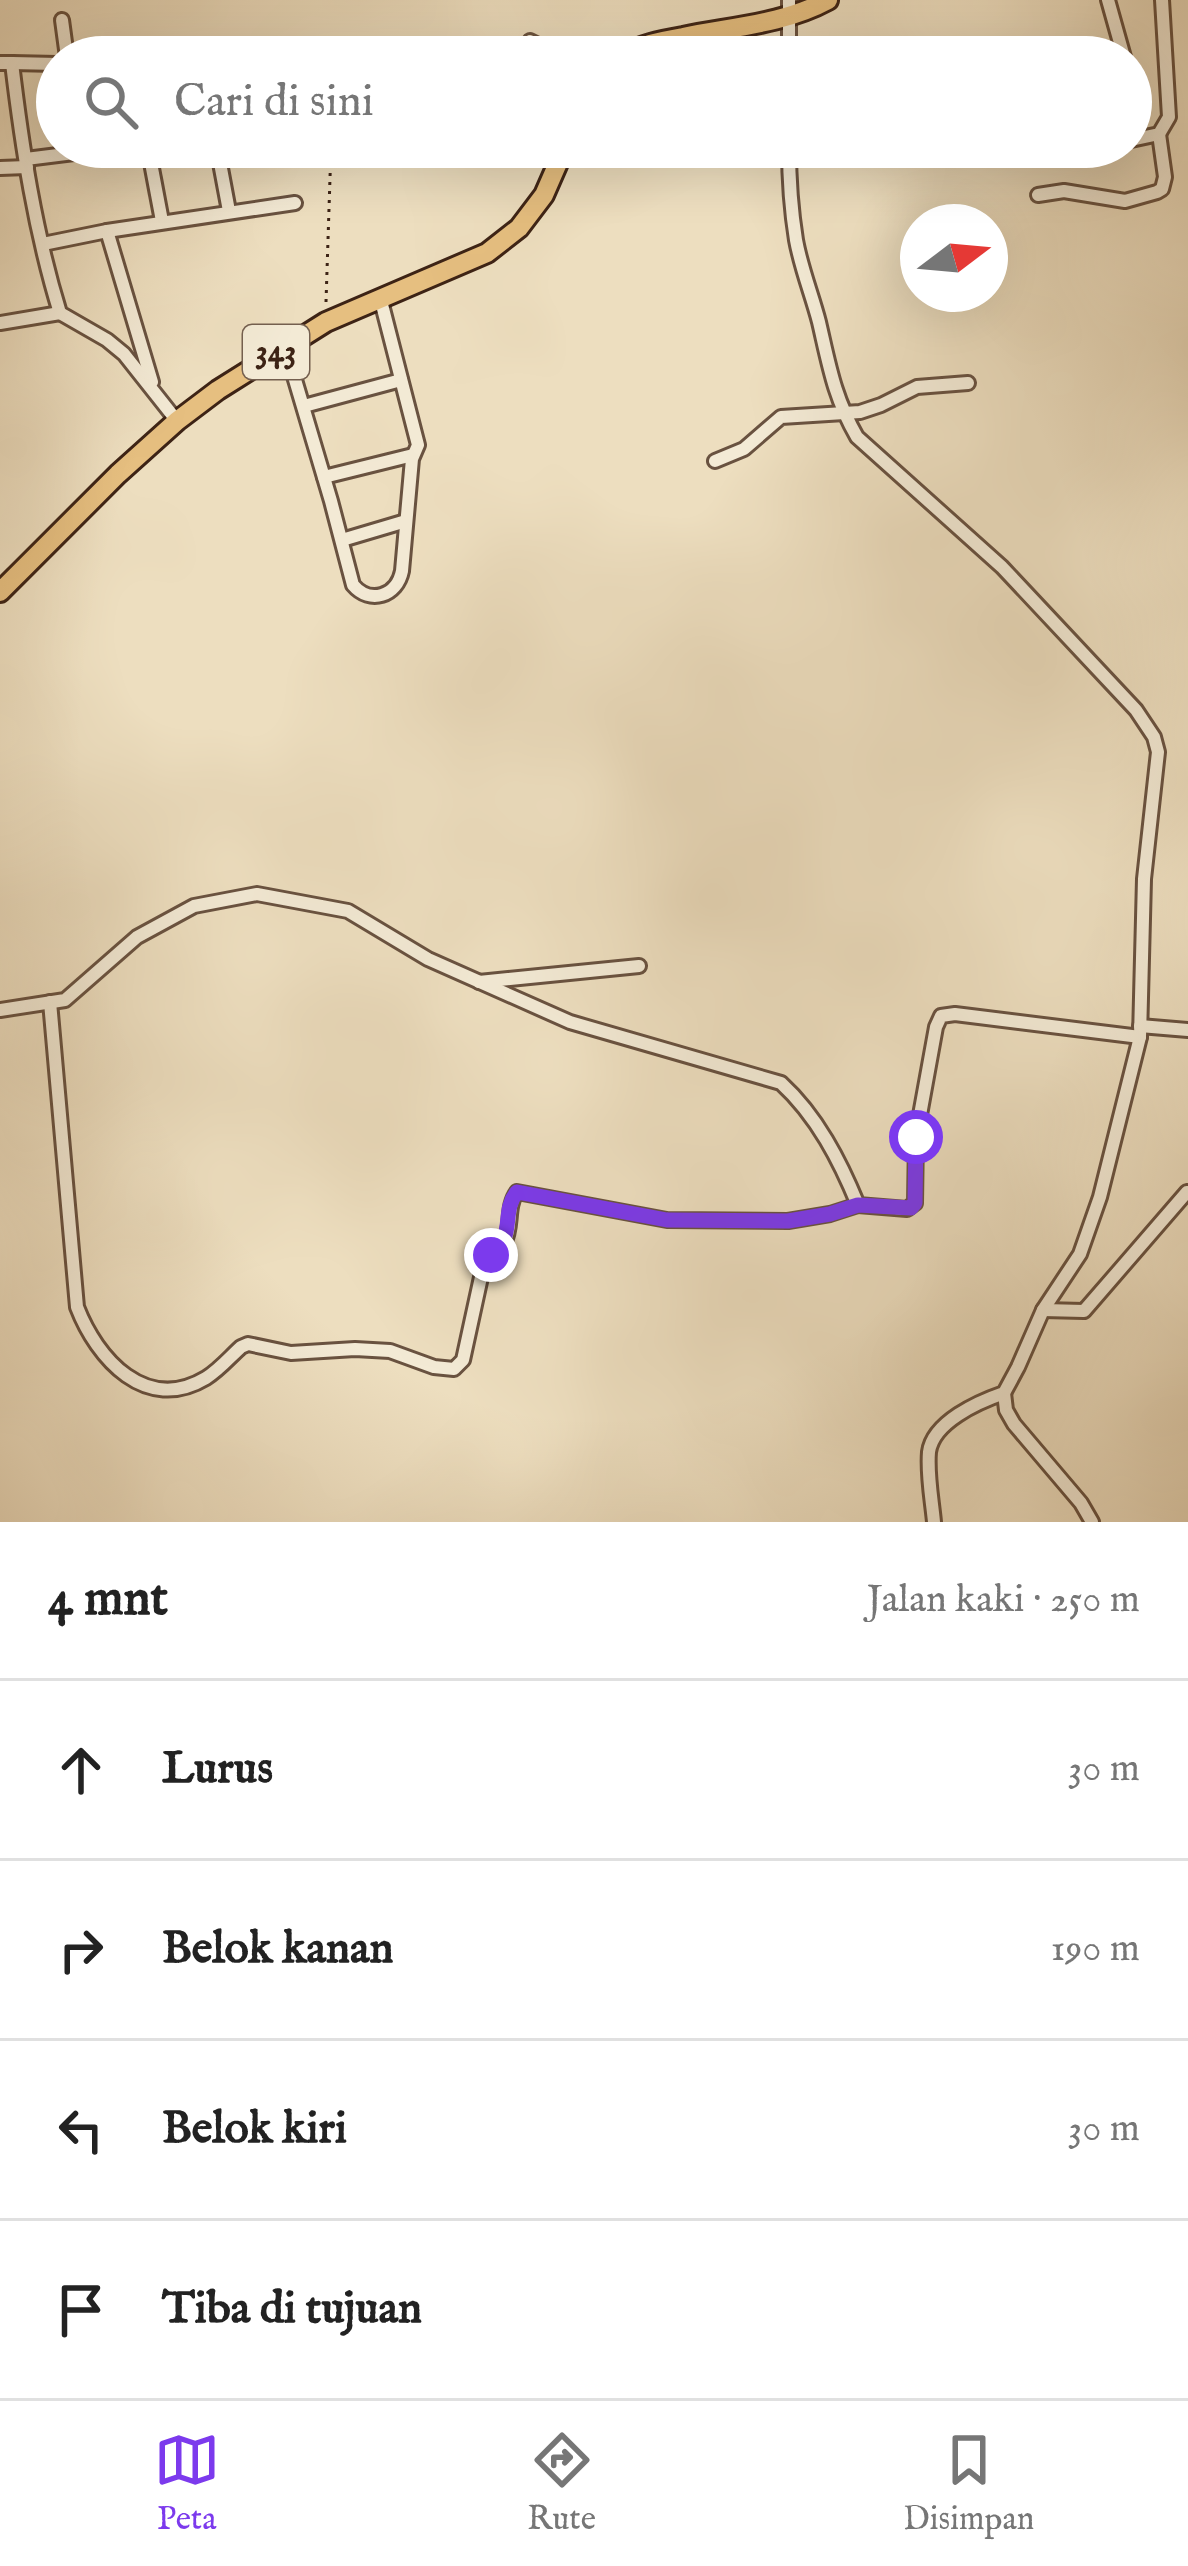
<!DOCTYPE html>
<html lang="id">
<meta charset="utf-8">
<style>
:root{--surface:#fff;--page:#f6f6f6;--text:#222;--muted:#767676;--line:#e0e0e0;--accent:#7c3aed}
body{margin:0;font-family:"IM FELL English",serif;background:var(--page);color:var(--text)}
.compass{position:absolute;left:900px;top:204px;width:108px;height:108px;border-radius:50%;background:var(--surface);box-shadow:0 12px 48px #0002;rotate:74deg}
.stop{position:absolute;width:36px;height:36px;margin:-27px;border:9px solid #7c3aed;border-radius:50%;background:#fff}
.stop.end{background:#7c3aed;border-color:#fff;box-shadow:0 3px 12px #0008}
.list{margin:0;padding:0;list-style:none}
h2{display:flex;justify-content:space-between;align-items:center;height:156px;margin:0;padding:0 48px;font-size:51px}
h2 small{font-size:39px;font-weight:400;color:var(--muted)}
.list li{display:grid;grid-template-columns:78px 1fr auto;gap:36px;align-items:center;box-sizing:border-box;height:180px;padding:0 48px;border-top:3px solid var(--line)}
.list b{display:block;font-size:45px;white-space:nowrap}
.list em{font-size:39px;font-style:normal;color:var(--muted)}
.icon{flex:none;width:66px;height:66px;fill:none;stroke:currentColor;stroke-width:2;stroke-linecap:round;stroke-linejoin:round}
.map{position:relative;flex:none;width:1188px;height:1522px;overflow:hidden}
.search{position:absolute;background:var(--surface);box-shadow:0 12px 48px #0002;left:36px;right:36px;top:36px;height:132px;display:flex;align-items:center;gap:30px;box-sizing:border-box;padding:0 42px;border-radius:66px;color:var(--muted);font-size:45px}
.sheet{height:876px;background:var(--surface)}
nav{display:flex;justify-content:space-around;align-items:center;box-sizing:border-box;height:168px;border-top:3px solid var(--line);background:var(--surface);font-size:33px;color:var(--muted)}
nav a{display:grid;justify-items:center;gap:6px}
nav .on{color:var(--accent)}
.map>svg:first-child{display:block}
</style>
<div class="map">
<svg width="1188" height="1522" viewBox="0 0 1188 1522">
<rect width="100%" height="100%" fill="#eddebf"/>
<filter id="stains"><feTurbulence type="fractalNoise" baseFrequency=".00167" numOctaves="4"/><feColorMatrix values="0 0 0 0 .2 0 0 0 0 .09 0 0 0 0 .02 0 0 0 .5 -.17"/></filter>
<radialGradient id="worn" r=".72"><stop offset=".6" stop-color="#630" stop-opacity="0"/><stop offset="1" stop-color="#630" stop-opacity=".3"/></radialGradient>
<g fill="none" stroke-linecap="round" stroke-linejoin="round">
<g stroke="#695240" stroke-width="18">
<g id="minor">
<polyline points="789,0 789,57"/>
<polyline points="1108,0 1124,57"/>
<polyline points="62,20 67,57"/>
<polyline points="530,41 562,57"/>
<polyline points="181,57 196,54 200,57"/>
<path d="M0 63H12C22 147 35 232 60 313L107 340 124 354 177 421"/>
<polyline points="12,63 57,64"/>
<polyline points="1131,140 1159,134 1169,117 1162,0"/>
<polyline points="148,147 162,221"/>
<polyline points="217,147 229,211"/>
<path d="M789 147C789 178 791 209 796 240 801 268 812 295 819 322 829 365 834 397 857 437L1002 567 1136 710 1154 737 1158 752 1144 879 1140 1037 1100 1197 1080 1254 1043 1310 1018 1367 1004 1393C978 1402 933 1422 929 1452 927 1475 932 1500 934 1522"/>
<polyline points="1056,152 1088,147"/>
<polyline points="26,159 74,153 78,147"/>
<polyline points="0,168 27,167"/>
<polyline points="1038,195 1064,191 1125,201 1157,192 1162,189 1165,177 1159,134"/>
<polyline points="43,244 107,231"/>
<polyline points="0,323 60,313"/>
<path d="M285 346 331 501 353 585C370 605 397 596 402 571L412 459 418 445 380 297"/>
<polyline points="152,382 107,231 295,203"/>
<polyline points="304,406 401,380"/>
<polyline points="715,461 744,449 781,417 860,412 881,405 917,387 968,383"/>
<polyline points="324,477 413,455"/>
<polyline points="342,540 406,521"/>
<polyline points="479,982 639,966"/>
<path d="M50 1002 77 1307C97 1359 146 1414 206 1378 219 1370 230 1357 241 1347L248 1344 291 1353 355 1349 390 1351 434 1367 454 1369 463 1360 483 1268C488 1258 498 1253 504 1243 513 1227 506 1207 517 1192L667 1220 788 1221 830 1214 858 1205"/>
<path d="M0 1010 65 1000 137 937 194 906 257 894 348 911 428 959 570 1022 781 1083C817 1116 840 1161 858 1205L907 1209 915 1203 916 1137 936 1027 941 1016 955 1014 1140 1037"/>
<polyline points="1140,1026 1188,1030"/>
<polyline points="1043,1310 1084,1311 1187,1192"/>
<polyline points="1004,1393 1006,1410 1014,1424 1081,1503 1092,1522"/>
</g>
</g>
<g stroke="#3d2315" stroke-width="24">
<g id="primary">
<path d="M620 57C639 45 661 41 683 37 731 27 784 24 828 0"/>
<polyline points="0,592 118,474 177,421 218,390 326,322 487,253 519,228 544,195 565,147"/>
</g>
</g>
<polyline stroke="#3d2315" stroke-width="3" stroke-dasharray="3 6" stroke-linecap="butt" points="326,302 331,147"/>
<use href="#minor" stroke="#f3ead5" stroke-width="12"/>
<use href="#primary" stroke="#e6bf80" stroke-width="18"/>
</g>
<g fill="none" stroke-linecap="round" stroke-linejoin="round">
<path stroke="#7c3aed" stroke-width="15" d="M491 1255C517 1234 500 1213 517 1192L667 1220 788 1221 830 1214 858 1205 911 1208 915 1203 916 1137"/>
</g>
<g text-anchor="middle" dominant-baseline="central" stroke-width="12" stroke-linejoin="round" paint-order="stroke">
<rect fill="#f3ead5" stroke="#745f4f" stroke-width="3" x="243" y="325" width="66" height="54" rx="9"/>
<g font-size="33" font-weight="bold" fill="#3d2315">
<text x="276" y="352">343</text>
</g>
</g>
<rect width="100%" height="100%" filter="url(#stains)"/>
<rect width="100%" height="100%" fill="url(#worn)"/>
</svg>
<svg class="compass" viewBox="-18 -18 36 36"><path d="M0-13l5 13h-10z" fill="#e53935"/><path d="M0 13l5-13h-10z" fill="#767676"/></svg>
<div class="stop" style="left:916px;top:1137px"></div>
<div class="stop end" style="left:491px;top:1255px"></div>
<div class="search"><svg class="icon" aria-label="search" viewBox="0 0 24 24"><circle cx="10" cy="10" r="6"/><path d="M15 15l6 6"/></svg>Cari di sini</div>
</div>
<section class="sheet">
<h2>4 mnt<small>Jalan kaki · 250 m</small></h2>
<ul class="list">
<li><svg class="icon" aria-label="ahead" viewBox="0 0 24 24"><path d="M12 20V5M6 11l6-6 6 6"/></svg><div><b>Lurus</b></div><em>30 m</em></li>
<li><svg class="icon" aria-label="right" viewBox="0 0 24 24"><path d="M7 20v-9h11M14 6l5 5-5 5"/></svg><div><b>Belok kanan</b></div><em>190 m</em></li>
<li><svg class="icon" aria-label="left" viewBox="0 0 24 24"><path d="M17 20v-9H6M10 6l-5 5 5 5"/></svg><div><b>Belok kiri</b></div><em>30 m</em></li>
<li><svg class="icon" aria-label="arrive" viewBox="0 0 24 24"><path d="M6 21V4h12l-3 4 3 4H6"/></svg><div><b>Tiba di tujuan</b></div></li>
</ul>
</section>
<nav>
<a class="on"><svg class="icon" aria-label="map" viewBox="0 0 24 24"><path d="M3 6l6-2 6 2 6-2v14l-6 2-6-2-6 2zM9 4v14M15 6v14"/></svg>Peta</a>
<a><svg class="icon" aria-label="directions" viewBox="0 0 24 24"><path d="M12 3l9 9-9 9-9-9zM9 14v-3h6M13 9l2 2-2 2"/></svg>Rute</a>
<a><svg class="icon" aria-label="saved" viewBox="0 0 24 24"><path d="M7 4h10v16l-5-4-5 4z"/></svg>Disimpan</a>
</nav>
